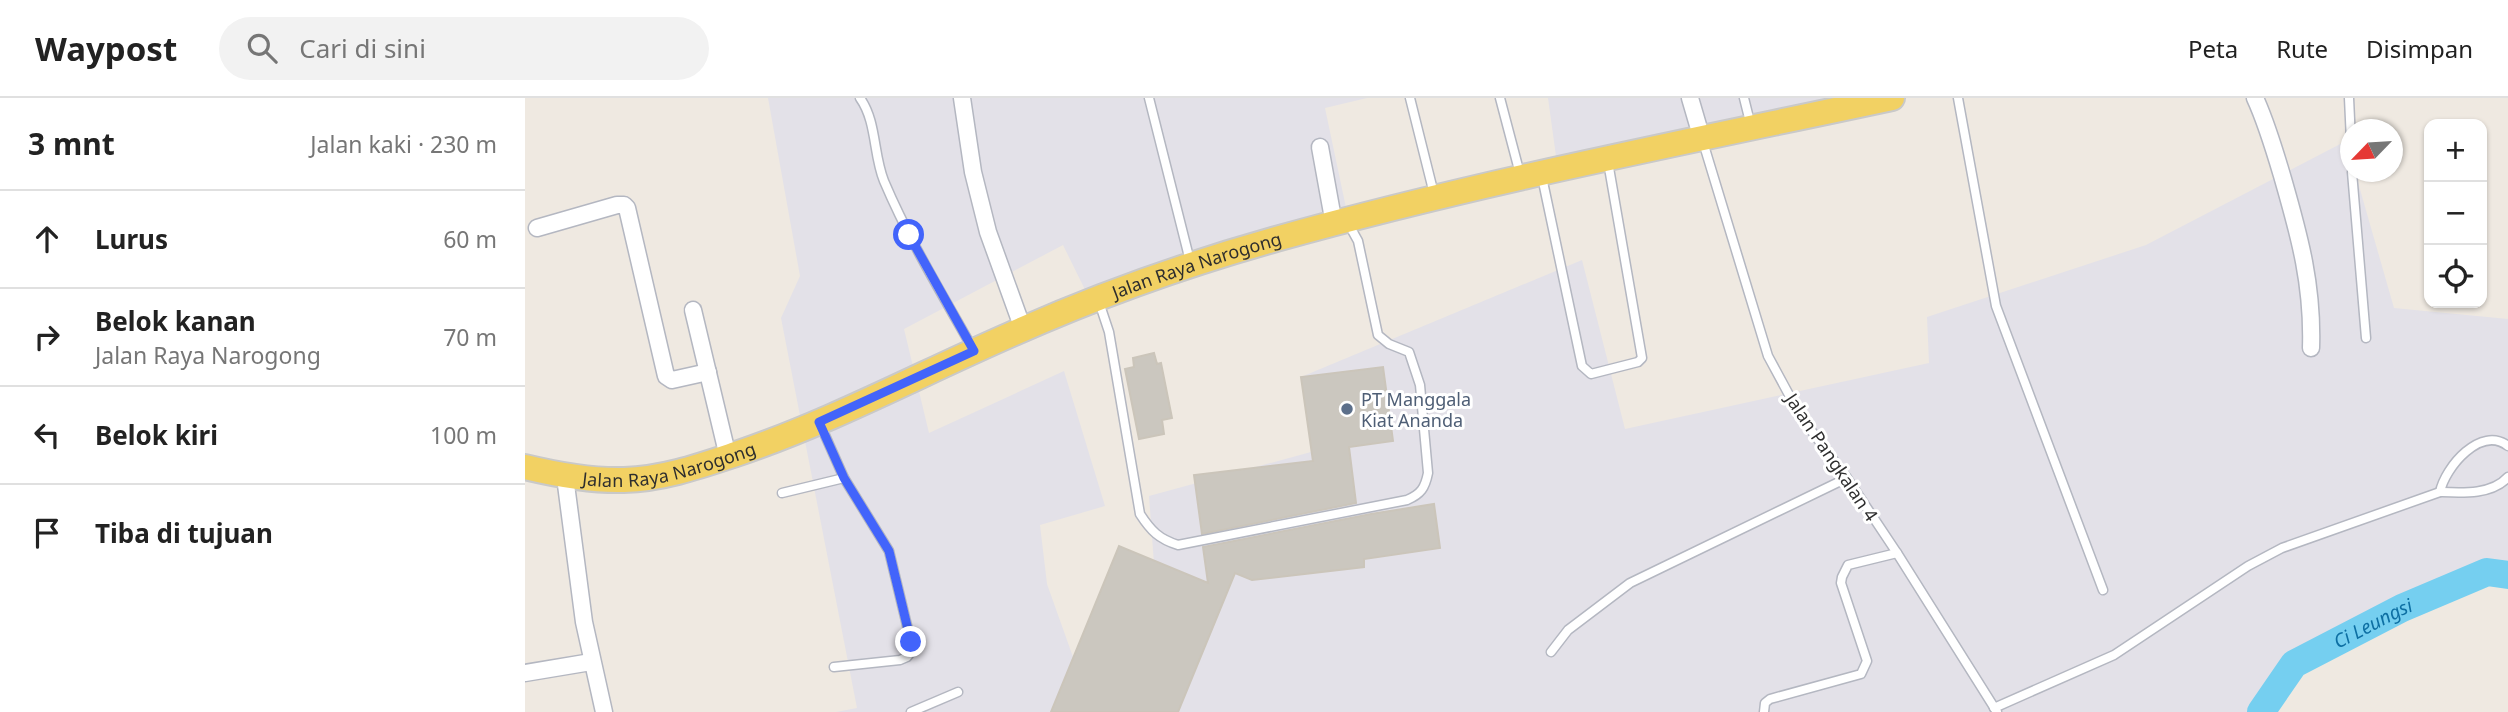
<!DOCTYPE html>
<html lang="id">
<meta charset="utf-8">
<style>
:root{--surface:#fff;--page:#f2f2f2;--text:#222;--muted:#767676;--line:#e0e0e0}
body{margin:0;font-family:"Noto Sans",sans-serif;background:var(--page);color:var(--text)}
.controls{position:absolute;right:21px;top:21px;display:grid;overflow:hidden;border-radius:14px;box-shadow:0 2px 5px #0004}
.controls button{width:63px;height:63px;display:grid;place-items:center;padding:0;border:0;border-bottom:2px solid var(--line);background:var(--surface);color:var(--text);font:35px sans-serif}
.compass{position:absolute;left:1815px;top:21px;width:63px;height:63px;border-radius:50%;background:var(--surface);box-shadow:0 2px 5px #0004;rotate:245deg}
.stop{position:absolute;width:21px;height:21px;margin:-16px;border:5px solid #4264fb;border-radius:50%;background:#fff}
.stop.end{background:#4264fb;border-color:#fff;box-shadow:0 2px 7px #0008}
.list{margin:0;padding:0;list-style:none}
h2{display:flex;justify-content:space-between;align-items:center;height:91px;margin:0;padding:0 28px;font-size:30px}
h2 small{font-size:23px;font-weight:400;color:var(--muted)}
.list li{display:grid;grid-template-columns:46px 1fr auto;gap:21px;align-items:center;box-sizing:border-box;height:98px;padding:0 28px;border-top:2px solid var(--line)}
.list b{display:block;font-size:26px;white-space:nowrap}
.list p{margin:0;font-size:23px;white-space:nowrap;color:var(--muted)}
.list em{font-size:23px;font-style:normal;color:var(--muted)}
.icon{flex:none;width:38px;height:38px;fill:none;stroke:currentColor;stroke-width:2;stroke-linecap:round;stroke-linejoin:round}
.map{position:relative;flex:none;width:1983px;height:614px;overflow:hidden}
header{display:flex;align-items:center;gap:42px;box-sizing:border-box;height:98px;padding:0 35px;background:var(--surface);border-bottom:2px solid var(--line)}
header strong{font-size:33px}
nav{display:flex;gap:38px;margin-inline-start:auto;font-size:24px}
.search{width:490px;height:63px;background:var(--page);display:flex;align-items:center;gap:18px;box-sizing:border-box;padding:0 24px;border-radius:38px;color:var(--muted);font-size:26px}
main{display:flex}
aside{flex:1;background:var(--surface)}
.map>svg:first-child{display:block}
</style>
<header>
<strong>Waypost</strong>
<div class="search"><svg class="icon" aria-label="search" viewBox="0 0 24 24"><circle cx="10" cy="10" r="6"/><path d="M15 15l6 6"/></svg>Cari di sini</div>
<nav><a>Peta</a><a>Rute</a><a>Disimpan</a></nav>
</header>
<main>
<aside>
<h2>3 mnt<small>Jalan kaki · 230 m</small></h2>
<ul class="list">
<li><svg class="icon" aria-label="ahead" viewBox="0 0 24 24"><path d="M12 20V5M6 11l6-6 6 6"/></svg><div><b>Lurus</b></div><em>60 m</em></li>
<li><svg class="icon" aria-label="right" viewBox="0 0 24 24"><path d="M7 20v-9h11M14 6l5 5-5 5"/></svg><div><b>Belok kanan</b><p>Jalan Raya Narogong</p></div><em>70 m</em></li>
<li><svg class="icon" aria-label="left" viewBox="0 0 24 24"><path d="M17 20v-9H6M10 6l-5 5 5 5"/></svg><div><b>Belok kiri</b></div><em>100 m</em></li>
<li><svg class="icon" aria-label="arrive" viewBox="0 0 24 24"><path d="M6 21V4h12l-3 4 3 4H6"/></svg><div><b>Tiba di tujuan</b></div></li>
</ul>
</aside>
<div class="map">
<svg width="1983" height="614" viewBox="0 0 1983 614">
<rect width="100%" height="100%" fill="#efe9e1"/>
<g fill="#e3e1e8">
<polygon points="243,0 842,0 800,10 824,124 724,143 571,214 538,147 379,231 404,335 539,273 580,408 515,427 522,486 548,559 604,554 632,506 624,398 786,354 776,279 1057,162 1100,331 1404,265 1402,219 1621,147 1821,43 1825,58 1826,74 1830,74 1869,210 1983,221 1983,476 1963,472 1877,510 1769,566 1736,614 311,614 332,610 256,220 275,178"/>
<polygon points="1023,0 1345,0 1034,80"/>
</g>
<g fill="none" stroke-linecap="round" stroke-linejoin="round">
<path stroke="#75cff0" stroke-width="28" id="s1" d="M1736 614 1769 566 1877 510 1962 474 1983 477"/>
</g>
<g fill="#cbc7bf" stroke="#cbc5ba" stroke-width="2">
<polygon points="629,255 632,266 636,265 647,320 637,322 639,336 614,341 600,271 609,269 608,260"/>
<polygon points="858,269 868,343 824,349 831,405 677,436 669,377 788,363 776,279"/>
<polygon points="909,406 915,450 839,461 839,469 727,482 710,475 653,614 526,614 594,448 683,485 678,449 846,416"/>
</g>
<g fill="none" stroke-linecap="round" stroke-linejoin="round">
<g stroke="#b4b7c1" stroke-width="11">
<g id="service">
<path d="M335 0C352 24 348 56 359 83 384 142 417 196 448 251"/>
<polyline points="624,0 665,163"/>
<polyline points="885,0 909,96"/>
<polyline points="975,0 995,76"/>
<polyline points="1219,0 1226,28"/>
<polyline points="1433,0 1471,208 1578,492"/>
<polyline points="1824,0 1826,43"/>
<polyline points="1178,44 1243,258 1276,319 1322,380 1372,455 1472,614"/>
<polyline points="1827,74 1841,240"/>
<polyline points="1017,79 1057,268 1066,276 1113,264 1117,260 1083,64"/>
<path d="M574 204 584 234 615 416C626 433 634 441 653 447L882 402C896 396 900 390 903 375L895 287 884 254 864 246 853 237 833 143 823 125"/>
<polyline points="295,326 319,380 364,453 386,544 386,554 382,559 375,562 309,569"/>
<path d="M1915 394C1920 369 1956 327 1983 348"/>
<polyline points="257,395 319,380"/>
<polyline points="1026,554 1043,532 1105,485 1322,380"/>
<path d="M1469 610 1589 557 1723 468 1757 450 1915 394C1937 395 1967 397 1983 379"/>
<polyline points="386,614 433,594"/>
<polyline points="1239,614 1240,605 1245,601 1336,576 1342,563 1316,485 1317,479 1323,467 1372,455"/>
</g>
</g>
<g stroke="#b4b7c1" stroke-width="19">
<g id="minor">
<polyline points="437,0 448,74 463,134 498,231"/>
<polyline points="1165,0 1177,41"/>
<path d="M1730 0C1742 26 1750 54 1758 81 1775 140 1788 188 1786 250"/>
<polyline points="795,49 809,126"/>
<polyline points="12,130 92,107 99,107 102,110 141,278 147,282 183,274"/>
<polyline points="168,212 203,359"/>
<polyline points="40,379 59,524 79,614"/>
<polyline points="0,575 66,564"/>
</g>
</g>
<g stroke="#c9c9c9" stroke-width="28">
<g id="primary">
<path id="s2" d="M0 369C33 377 65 383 99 382 138 381 175 368 211 356 306 324 395 276 487 236 572 198 662 166 751 141 954 84 1161 44 1367 0"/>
</g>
</g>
<use href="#service" stroke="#fff" stroke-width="8"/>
<use href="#minor" stroke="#fff" stroke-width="16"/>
<use href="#primary" stroke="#f2d163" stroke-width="24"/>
</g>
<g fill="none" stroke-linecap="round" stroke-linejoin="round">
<polyline stroke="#4264fb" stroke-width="9" points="384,137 449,253 294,324 319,380 364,453 386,544"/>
</g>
<circle fill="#5c6f8a" stroke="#fff" stroke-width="2.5" cx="822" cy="311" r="7"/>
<g text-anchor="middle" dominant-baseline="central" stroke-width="6" stroke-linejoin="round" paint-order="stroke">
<g font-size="18" fill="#2e2e2e" stroke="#fff">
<text stroke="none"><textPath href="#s2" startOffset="714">Jalan Raya Narogong</textPath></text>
<text transform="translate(1307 359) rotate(56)">Jalan Pangkalan 4</text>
<text stroke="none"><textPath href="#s2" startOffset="147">Jalan Raya Narogong</textPath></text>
</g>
<g font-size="18" fill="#4e5e75" stroke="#fff" text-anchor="start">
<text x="836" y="301">PT Manggala<tspan x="836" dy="21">Kiat Ananda</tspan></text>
</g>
<g font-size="19" font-style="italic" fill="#0d6fa3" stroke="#fff">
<text stroke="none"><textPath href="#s1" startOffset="147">Ci Leungsi</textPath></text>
</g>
</g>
</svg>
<div class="controls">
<button>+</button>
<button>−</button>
<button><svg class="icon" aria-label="locate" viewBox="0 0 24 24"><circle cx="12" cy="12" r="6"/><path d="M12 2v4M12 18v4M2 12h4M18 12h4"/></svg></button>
</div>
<svg class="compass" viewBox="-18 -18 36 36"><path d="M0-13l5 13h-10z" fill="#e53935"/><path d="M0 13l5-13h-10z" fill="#767676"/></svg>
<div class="stop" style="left:384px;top:137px"></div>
<div class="stop end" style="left:386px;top:544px"></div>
</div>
</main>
